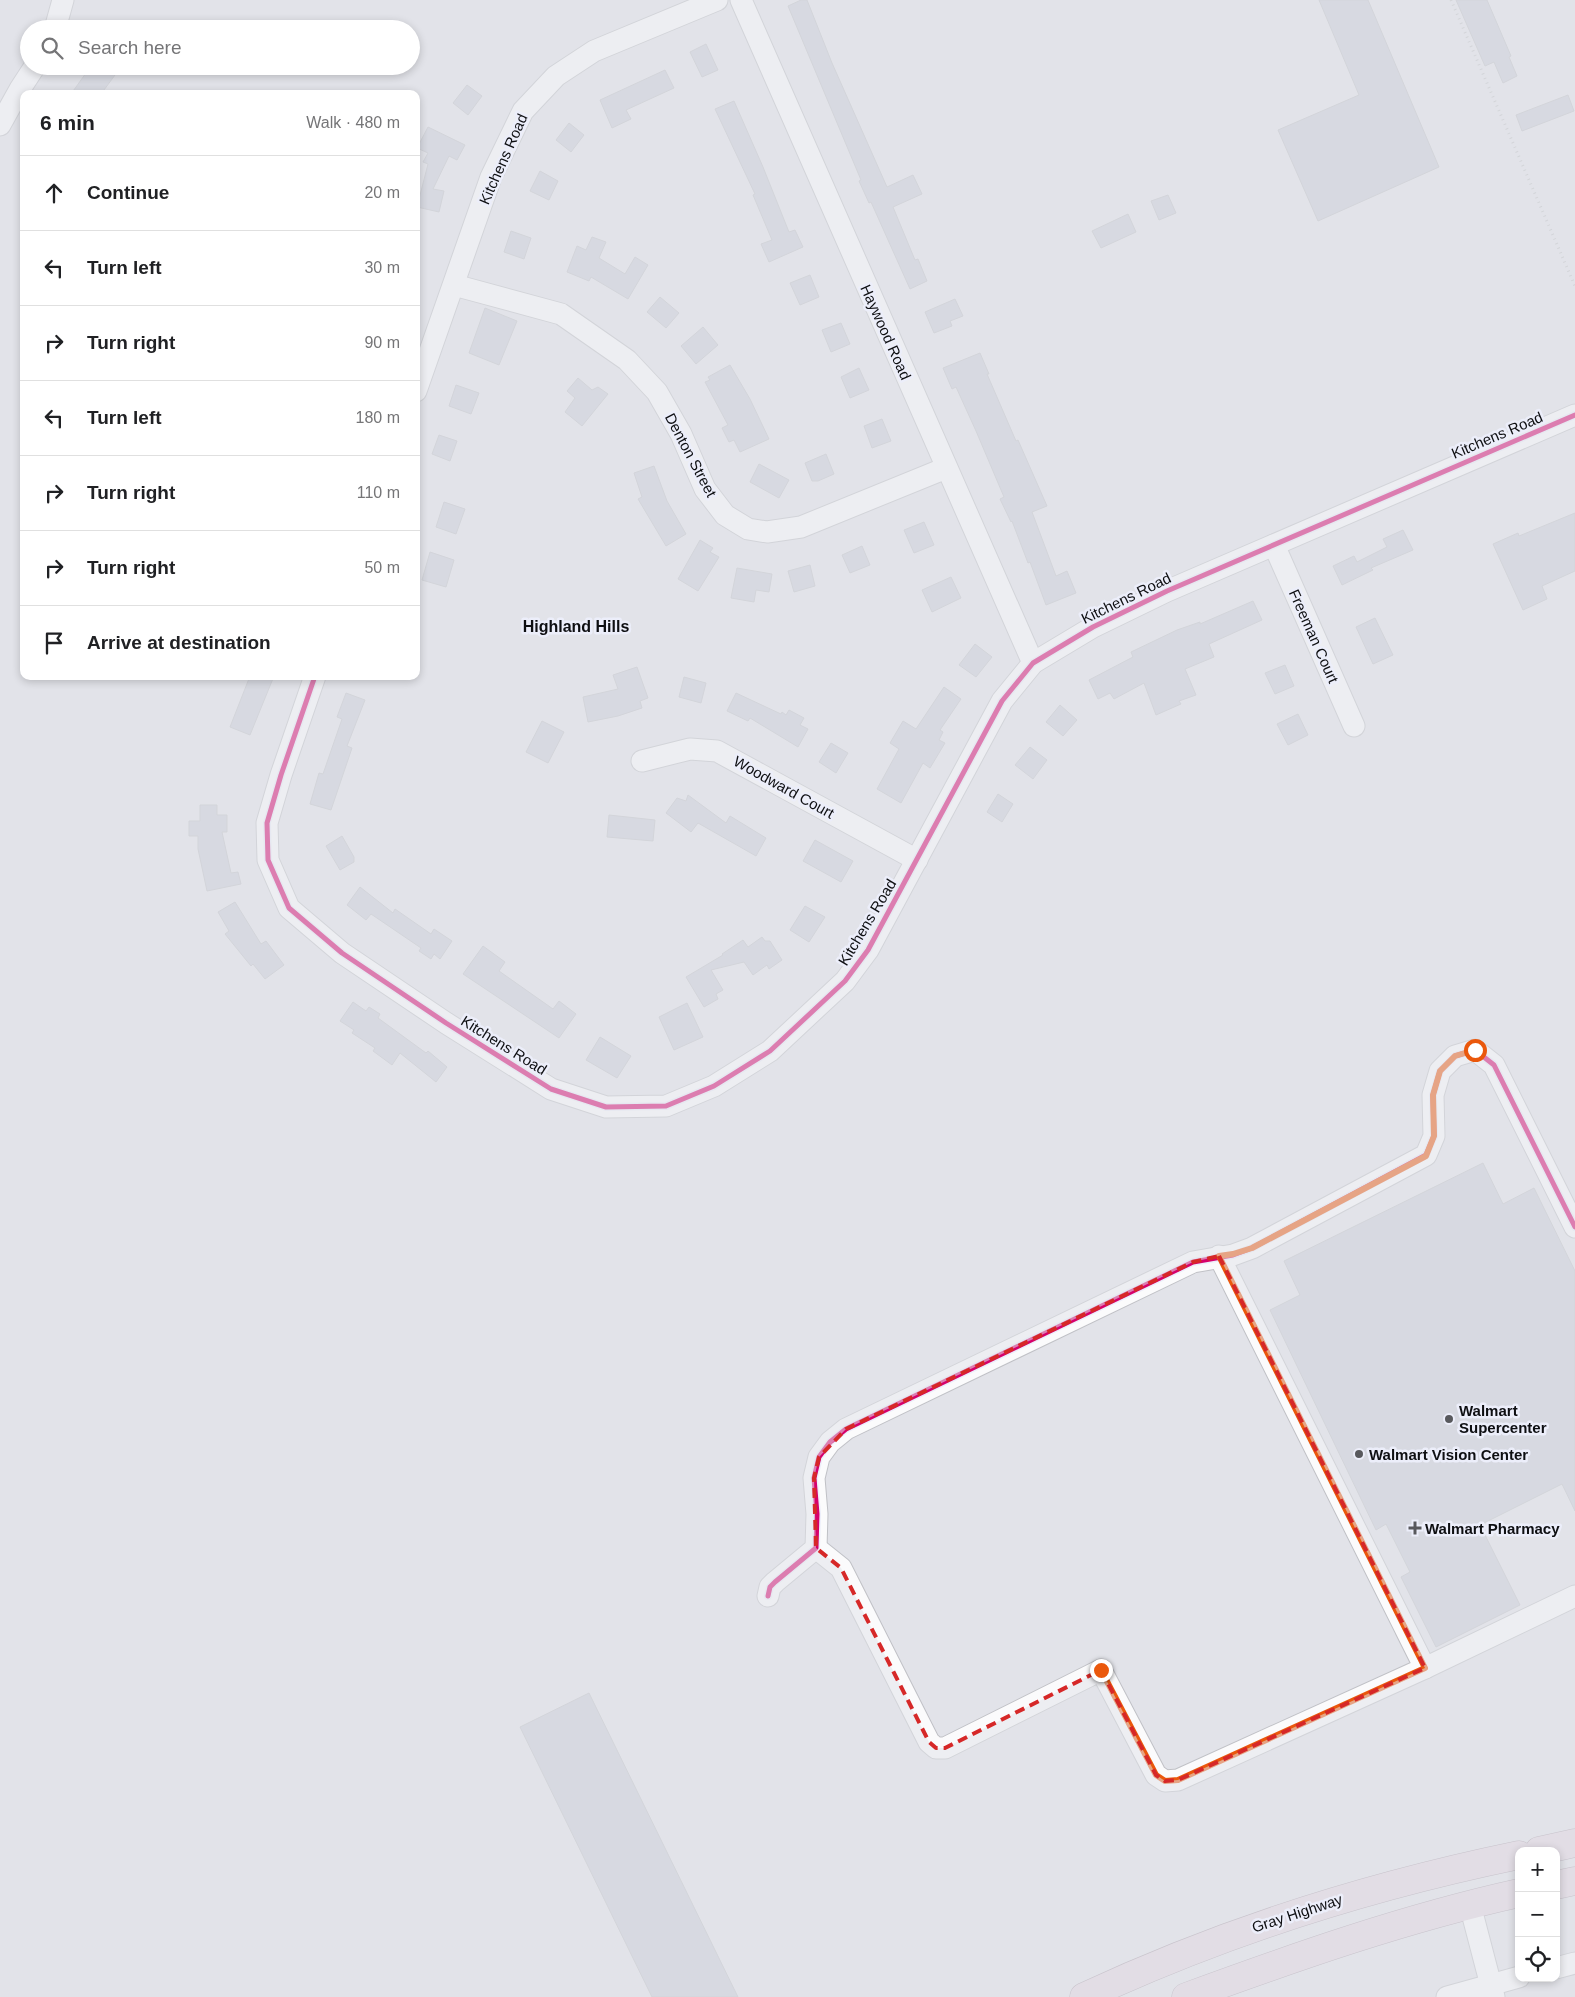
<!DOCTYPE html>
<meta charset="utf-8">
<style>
:root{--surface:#fff;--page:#f2f2f2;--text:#202124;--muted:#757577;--line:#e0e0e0}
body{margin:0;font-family:Helvetica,sans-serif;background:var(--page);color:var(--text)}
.controls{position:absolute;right:15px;bottom:15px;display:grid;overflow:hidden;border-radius:10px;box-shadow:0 2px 8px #0003}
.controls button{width:45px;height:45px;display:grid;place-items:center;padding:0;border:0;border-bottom:1px solid var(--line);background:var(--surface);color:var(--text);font:25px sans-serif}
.stop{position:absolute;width:15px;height:15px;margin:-11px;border:4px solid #ea580c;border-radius:50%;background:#fff}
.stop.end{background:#ea580c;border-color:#fff;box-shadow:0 1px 5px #0008}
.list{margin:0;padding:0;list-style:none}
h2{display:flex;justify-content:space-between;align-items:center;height:65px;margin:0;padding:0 20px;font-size:21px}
h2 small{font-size:16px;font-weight:400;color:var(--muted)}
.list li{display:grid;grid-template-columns:32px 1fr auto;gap:15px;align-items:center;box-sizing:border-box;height:75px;padding:0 20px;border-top:1px solid var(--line)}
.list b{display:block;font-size:19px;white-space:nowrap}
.list em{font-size:16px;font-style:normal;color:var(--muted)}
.icon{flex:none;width:28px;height:28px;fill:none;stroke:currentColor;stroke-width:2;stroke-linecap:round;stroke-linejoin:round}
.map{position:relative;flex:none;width:1575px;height:1997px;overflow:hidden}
.search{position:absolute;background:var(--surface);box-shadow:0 2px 8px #0003;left:20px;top:20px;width:400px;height:55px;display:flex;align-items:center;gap:12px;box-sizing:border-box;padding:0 18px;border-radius:28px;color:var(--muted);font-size:19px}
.panel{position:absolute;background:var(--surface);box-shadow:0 2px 8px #0003;left:20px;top:90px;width:400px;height:590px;border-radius:10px}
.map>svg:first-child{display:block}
</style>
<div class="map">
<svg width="1575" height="1997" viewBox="0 0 1575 1997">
<rect width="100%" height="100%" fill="#e2e3e9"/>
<g fill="#c9ccd8" stroke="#c1c2c7">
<polygon points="801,0 807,0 832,63 887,187 913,175 922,194 893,207 915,260 918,259 927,281 910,289 871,202 869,203 859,181 861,180 788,6"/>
<polygon points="1319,0 1368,0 1439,167 1318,221 1278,130 1359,95"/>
<polygon points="1456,0 1487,0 1511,56 1509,57 1517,76 1503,83 1494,62 1485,66"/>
<polygon points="706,44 718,70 702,77 690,52"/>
<polygon points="91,66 103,66 115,75 101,94 71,94"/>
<polygon points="665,70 674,88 626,110 631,119 612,128 600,100"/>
<polygon points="467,85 482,96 468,115 453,103"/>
<polygon points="1568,95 1574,111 1522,131 1516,115"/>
<polygon points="734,101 763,167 789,232 795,230 803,247 769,262 761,244 772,240 753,195 755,194 715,109"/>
<polygon points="569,123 584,135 571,152 556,140"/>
<polygon points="428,127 465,145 457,160 449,156 433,189 444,191 439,212 417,207 428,164 423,162 428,153 417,148"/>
<polygon points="540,171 558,181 549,200 530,191"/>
<polygon points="1168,195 1176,213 1159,220 1151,201"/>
<polygon points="1128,214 1136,232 1101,248 1092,231"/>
<polygon points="511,231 531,238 524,259 504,252"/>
<polygon points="592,237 606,242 599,258 625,274 635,257 648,265 628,299 591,277 589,281 567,272 577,246 586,250"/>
<polygon points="810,275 819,297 800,305 790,283"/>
<polygon points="660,297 679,313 666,328 647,312"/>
<polygon points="955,299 963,316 950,321 952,326 934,333 925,312"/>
<polygon points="485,308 517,321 499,365 469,353"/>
<polygon points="841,323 850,344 831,352 822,330"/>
<polygon points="703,327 718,345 696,364 681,346"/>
<polygon points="980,353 989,374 987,374 1016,441 1018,440 1047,506 1032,512 1056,576 1067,571 1076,593 1046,605 1030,562 1028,563 1012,521 1011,522 1000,499 1004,497 976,431 956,387 952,389 943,368"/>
<polygon points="730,365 750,399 769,439 740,452 734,440 729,442 722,428 728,425 705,382 710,380 708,377"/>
<polygon points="859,368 869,390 850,398 841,377"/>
<polygon points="578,378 592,390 598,387 608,394 582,426 565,412 575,398 567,391"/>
<polygon points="456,385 479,393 471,414 449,406"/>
<polygon points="882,419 891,441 872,448 864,426"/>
<polygon points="439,435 457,441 450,461 432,454"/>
<polygon points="826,454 834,474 818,481 812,481 805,463"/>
<polygon points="759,464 789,480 779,498 750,482"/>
<polygon points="654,466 667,501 686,534 666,546 638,499 642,497 634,473"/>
<polygon points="444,502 465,509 456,534 436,527"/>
<polygon points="1575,513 1575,571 1542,586 1547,599 1523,610 1493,544 1518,533 1519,536"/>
<polygon points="924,522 934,545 914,553 904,530"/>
<polygon points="1403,530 1413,550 1371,568 1373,570 1342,585 1333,566 1354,556 1357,562 1387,547 1383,539"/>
<polygon points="700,540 713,548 710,552 719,557 698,591 678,579"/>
<polygon points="862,546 870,565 850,573 842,555"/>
<polygon points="430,552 454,560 446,587 422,580"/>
<polygon points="810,565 815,586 794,592 788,571"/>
<polygon points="737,568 772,574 769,592 756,590 754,602 731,598"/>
<polygon points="951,577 961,598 932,612 922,590"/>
<polygon points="1253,601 1262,620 1209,644 1214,657 1185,669 1196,695 1179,701 1181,704 1156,715 1144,683 1114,699 1110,693 1098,699 1089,680 1133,657 1131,652 1177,630 1200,622 1200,624"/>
<polygon points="1375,618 1393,655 1373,664 1356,627"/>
<polygon points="975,644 992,657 976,677 959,665"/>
<polygon points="1285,665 1294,686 1275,694 1265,673"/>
<polygon points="637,667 648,698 640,701 642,708 618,716 588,722 583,697 618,689 613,675"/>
<polygon points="250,676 274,676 250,735 230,727"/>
<polygon points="684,677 706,683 701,703 679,697"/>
<polygon points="944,687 961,699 940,730 943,732 939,740 945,743 930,768 923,763 901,803 877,789 899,749 890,743 903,721 916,729"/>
<polygon points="346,693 365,700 347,746 352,748 331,810 310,804 319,773 323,774 342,719 337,717"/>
<polygon points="736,693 781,714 782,712 786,715 789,710 804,718 800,725 808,729 798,747 750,718 748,721 727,711"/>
<polygon points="1060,705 1077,720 1063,736 1046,722"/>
<polygon points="1298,714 1308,735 1288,745 1277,724"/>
<polygon points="542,721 564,732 548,763 526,752"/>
<polygon points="831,743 848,753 836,773 819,762"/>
<polygon points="1030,747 1047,760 1033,779 1015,765"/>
<polygon points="998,794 1013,804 1002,822 987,812"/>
<polygon points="688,795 726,823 730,816 766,838 756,856 698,823 691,832 666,813 677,798 686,801"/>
<polygon points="200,805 217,805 217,815 227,815 227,832 222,832 231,873 238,872 241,884 207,891 198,849 198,836 189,836 189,821 200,821"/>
<polygon points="609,815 655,820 653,841 607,837"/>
<polygon points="342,836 354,857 354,862 340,870 326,846"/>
<polygon points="815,840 853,861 841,882 803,861"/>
<polygon points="360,887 393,913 395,909 431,934 434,929 452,941 440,959 434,954 431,959 419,951 421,948 371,914 366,920 347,905"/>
<polygon points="235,902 261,944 266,941 284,965 265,979 253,964 251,966 225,934 229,931 218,912"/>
<polygon points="805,906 825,917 809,942 790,930"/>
<polygon points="762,937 765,941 770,941 782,960 769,969 767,965 753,975 744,962 711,970 723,990 716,994 718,999 704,1007 686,977 723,955 722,954 743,940 748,947"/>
<polygon points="483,946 505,962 499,971 553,1009 559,1001 576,1014 559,1038 463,974"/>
<polygon points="353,1002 366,1011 369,1007 380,1014 378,1018 426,1053 428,1051 447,1067 436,1082 400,1053 392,1065 373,1051 375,1048 352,1033 354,1030 340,1021"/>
<polygon points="687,1003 703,1037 674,1050 659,1017"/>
<polygon points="600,1037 631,1056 617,1078 586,1060"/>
<polygon points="1483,1163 1503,1204 1534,1188 1575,1271 1575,1511 1562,1484 1480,1525 1520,1605 1436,1647 1401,1577 1410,1572 1386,1524 1376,1530 1270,1310 1300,1295 1284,1261"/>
<polygon points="589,1693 738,1997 652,1997 520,1727"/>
</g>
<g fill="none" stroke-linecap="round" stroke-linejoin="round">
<g stroke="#c0c1c6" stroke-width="23">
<g id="minor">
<polyline points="741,0 1033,663"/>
<polyline points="55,29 63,0"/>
<polyline points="0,125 20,89 35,66"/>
<polyline points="454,285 561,314 627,360 657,392 681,434 705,489 725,515 748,529 767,532 801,527 946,468"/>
<polyline points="416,391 491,177 523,111 556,76 594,51 717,0"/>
<polyline points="1274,545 1354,726"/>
<polyline points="315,676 281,775 267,823 268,860 289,908 342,953 446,1023 551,1089 606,1107 666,1106 714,1086 770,1051 845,981 868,950 1002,701 1033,663 1093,627 1167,591 1575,415"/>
<polyline points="642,761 690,749 717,751 917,860"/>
<polyline points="1219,1256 1425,1668"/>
<polyline points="816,1548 841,1568 929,1742 936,1748 945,1748 1101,1670 1156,1775 1165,1781 1178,1780 1425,1668 1575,1596"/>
<polyline points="768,1596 770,1587 775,1582 816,1548 817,1514 814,1478 819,1457 830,1442 846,1429 1193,1262 1233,1255 1252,1248 1426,1155 1434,1136 1433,1095 1440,1071 1455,1056 1475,1050 1494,1065 1575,1227"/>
<polyline points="1470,1905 1494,1997"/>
<polyline points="1556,1968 1575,1963"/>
<polyline points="1447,1997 1519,1977"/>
</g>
</g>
<g stroke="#a99ca9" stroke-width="29">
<g id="highway">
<polyline points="1539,1851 1575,1843"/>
<polyline points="1556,1885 1575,1881"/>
<path d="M1084 1997C1223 1932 1369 1886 1519 1855"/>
<path d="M1186 1997C1295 1957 1406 1918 1519 1893"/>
</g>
</g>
<polyline stroke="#c2c3c6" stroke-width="3" stroke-dasharray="1 4" stroke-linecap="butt" points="1451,0 1575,286"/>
<use href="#minor" stroke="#fbfbfc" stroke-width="21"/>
<use href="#highway" stroke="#e2d5df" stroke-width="28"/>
<g stroke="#eceefa" stroke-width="8">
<g id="cycleway">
<polyline points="315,676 281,775 267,823 268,860 289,908 342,953 446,1023 551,1089 606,1107 666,1106 714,1086 770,1051 845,981 868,950 1002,701 1033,663 1093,627 1167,591 1575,415"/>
<polyline points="768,1596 770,1587 775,1582 816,1548 817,1514 814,1478 819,1457 830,1442 846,1429 1193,1262 1233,1255 1252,1248 1426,1155 1434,1136 1433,1095 1440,1071 1455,1056 1475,1050 1494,1065 1575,1227"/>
</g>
</g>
<use href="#cycleway" stroke="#d6006c" stroke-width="5"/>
</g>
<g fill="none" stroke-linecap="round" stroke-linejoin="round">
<polyline stroke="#ea580c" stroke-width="6" points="1101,1670 1156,1775 1165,1781 1178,1780 1425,1668 1219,1256 1233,1254 1252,1248 1426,1156 1434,1136 1433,1095 1440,1071 1455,1056 1475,1050"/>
</g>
<path d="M0 0H1575V1997H0ZM1219 1256 1425 1668 1178 1780 1165 1781 1156 1775 1101 1670 945 1748H936L929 1742 841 1568 816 1548 814 1478 819 1457 846 1429 1193 1262Z" fill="#e2e3e9" fill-opacity=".55" fill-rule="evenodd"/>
<path fill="none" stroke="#d62828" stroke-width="4" stroke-dasharray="10 6" stroke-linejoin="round" d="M1219 1256 1425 1668 1178 1780 1165 1781 1156 1775 1101 1670 945 1748H936L929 1742 841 1568 816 1548 814 1478 819 1457 846 1429 1193 1262Z"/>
<g fill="#58595d" stroke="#eceefa" stroke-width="2">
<circle cx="1449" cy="1419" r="5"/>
<circle cx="1359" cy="1454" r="5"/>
<path d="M1412.5 1520.5h5v5h5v5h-5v5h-5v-5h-5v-5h5z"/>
</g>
<g text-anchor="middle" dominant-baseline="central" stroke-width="5" stroke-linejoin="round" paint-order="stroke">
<g font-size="15" fill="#0e0f12" stroke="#eceefa">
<text transform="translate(503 159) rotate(-66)">Kitchens Road</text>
<text transform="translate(886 332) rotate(66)">Haywood Road</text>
<text transform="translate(1497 435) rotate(-23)">Kitchens Road</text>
<text transform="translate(691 455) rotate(62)">Denton Street</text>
<text transform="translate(1126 598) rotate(-26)">Kitchens Road</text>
<text transform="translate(1314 636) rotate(66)">Freeman Court</text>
<text transform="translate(784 787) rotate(29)">Woodward Court</text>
<text transform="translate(867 922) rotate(-59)">Kitchens Road</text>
<text transform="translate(504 1045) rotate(32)">Kitchens Road</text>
<text transform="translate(1297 1913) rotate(-18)">Gray Highway</text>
</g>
<g font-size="15" font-weight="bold" fill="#0e0f12" stroke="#eceefa" text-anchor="start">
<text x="1459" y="1410">Walmart<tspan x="1459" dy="17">Supercenter</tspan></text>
<text x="1369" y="1454">Walmart Vision Center</text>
<text x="1425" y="1528">Walmart Pharmacy</text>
</g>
<g font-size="16" font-weight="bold" fill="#0e0f12" stroke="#eceefa">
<text x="576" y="626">Highland Hills</text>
</g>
</g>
</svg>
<div class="controls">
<button>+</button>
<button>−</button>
<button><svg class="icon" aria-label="locate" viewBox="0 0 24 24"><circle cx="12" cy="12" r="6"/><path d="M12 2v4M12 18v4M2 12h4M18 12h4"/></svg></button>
</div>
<div class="stop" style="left:1475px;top:1050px"></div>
<div class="stop end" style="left:1101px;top:1670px"></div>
<div class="search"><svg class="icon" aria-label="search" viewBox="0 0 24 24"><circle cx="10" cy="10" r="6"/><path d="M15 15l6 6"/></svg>Search here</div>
<section class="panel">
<h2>6 min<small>Walk · 480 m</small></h2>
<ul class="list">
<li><svg class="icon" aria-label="ahead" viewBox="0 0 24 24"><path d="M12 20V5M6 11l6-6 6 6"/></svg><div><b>Continue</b></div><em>20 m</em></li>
<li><svg class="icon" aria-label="left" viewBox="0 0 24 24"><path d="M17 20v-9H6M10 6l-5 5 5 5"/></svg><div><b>Turn left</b></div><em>30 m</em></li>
<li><svg class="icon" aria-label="right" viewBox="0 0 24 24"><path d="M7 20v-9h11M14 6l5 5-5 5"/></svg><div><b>Turn right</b></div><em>90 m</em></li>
<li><svg class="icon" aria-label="left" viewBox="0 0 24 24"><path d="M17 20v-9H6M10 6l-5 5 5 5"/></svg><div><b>Turn left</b></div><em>180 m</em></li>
<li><svg class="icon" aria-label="right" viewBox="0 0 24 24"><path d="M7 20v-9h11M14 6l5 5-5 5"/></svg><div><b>Turn right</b></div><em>110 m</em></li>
<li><svg class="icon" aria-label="right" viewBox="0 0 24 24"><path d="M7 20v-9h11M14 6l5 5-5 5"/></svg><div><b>Turn right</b></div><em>50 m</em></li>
<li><svg class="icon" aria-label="arrive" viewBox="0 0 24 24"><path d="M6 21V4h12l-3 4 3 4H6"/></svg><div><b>Arrive at destination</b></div></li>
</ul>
</section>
</div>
